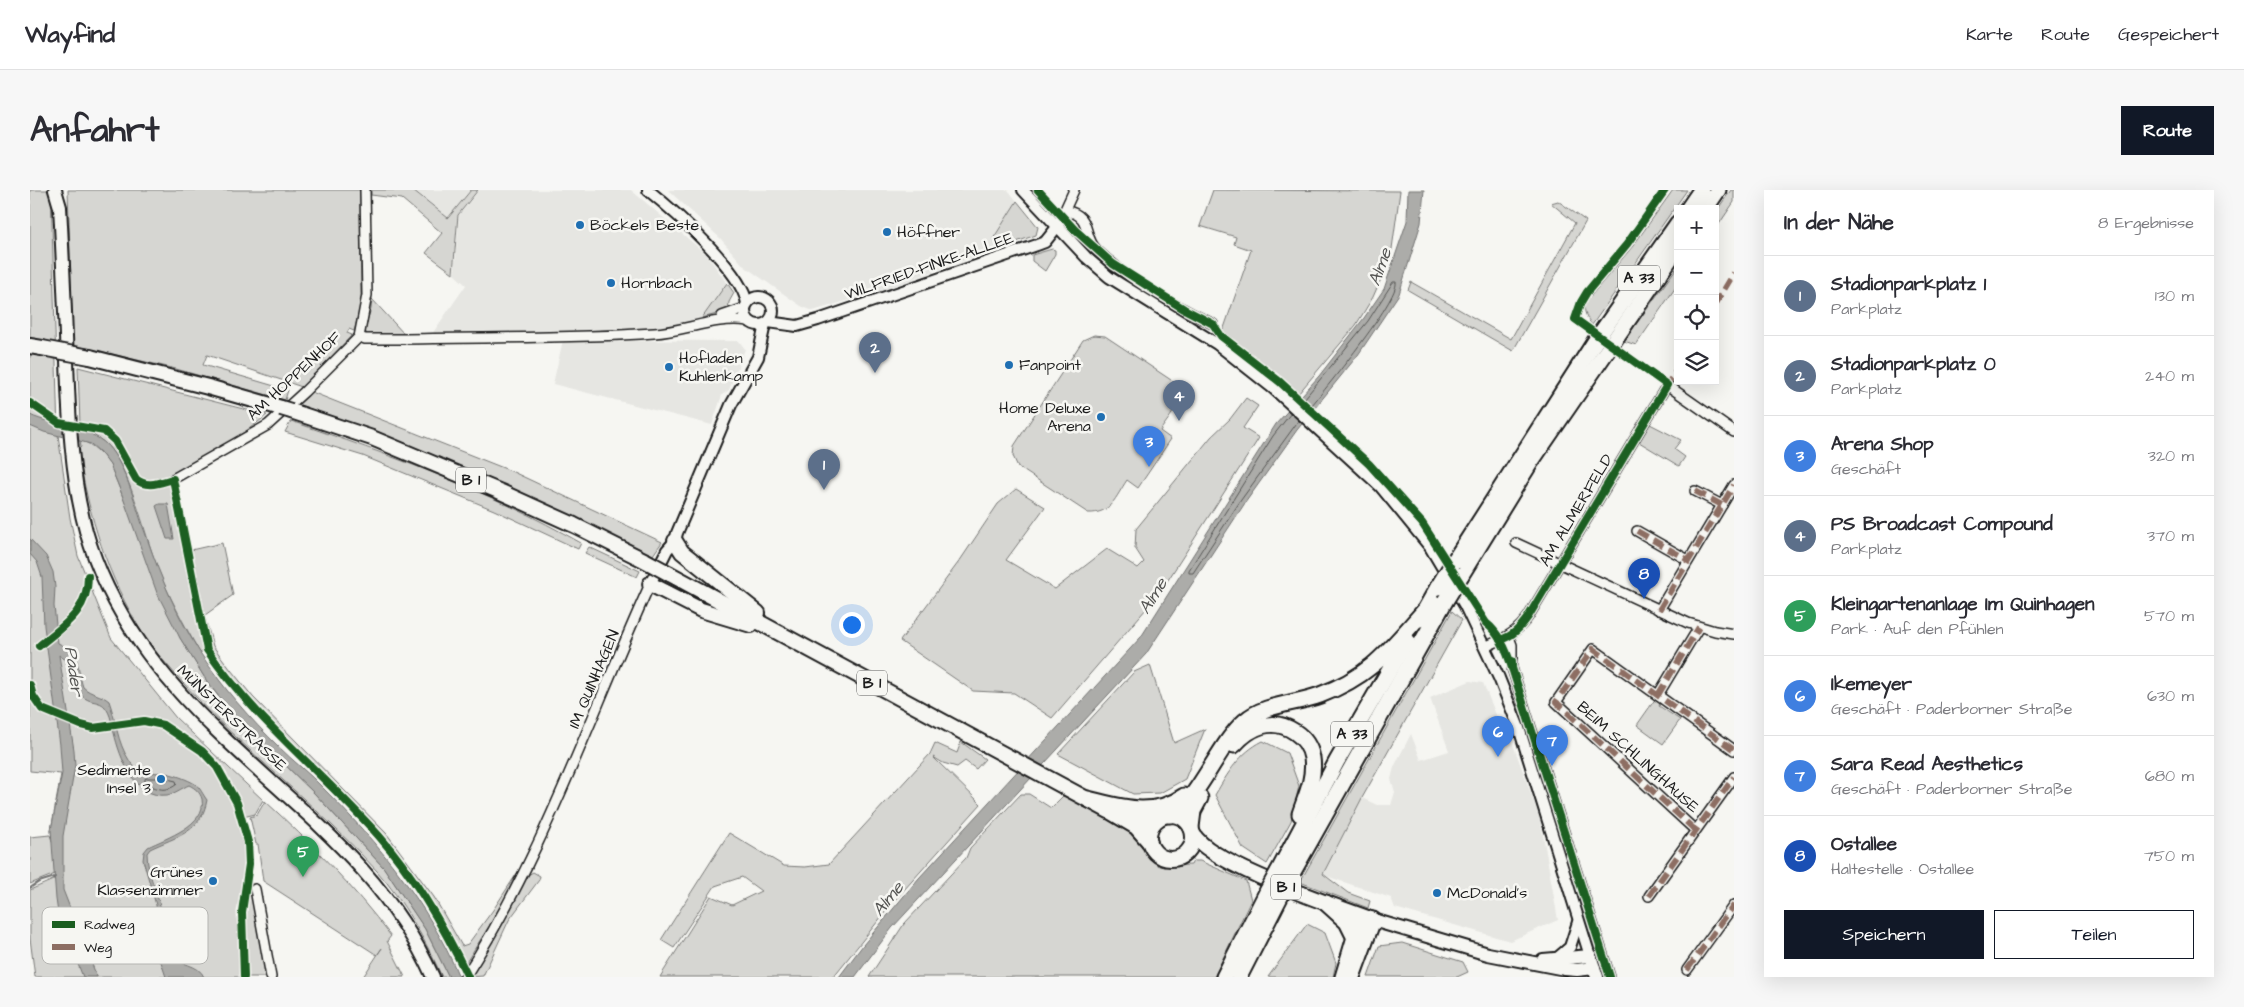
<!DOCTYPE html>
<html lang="de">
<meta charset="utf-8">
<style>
:root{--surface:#fff;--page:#f7f7f7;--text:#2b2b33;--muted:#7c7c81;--line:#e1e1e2;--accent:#111827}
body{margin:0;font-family:"Architects Daughter",sans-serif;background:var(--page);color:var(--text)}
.controls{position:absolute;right:15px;top:15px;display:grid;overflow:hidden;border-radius:0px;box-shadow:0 5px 20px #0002}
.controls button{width:45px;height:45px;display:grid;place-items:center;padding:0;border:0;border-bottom:1px solid var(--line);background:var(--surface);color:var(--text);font:25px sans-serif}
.you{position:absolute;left:821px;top:434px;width:18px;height:18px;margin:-12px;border:4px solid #fff;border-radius:50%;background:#1a73e8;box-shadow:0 0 0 8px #1a73e833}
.badge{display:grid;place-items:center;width:32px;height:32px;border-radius:50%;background:var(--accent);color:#fff;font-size:16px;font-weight:700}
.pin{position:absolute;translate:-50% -41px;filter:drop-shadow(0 1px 2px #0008)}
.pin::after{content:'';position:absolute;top:26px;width:18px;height:15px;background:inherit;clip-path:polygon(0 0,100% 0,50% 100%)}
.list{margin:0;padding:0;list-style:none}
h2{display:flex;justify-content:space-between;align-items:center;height:65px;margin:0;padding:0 20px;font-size:21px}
h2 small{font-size:16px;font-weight:400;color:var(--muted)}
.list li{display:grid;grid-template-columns:32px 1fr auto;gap:15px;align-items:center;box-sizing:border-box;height:80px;padding:0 20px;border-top:1px solid var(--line)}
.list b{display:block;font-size:19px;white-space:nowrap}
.list p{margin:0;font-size:16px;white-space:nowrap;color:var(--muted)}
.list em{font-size:16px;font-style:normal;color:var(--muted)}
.actions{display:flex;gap:10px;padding:15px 20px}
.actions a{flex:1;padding:11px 0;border:1px solid var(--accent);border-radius:0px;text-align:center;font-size:18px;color:var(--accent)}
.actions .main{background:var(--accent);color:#fff}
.icon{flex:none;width:28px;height:28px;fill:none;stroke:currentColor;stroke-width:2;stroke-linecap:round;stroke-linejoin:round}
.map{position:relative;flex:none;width:1704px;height:787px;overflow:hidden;border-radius:0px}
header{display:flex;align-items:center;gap:30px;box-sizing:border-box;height:70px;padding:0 25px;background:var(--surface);border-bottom:1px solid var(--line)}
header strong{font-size:24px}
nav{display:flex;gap:28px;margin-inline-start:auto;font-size:18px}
.intro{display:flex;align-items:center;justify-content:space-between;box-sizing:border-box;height:120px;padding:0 30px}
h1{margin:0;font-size:35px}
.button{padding:12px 22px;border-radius:0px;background:var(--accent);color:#fff;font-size:18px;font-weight:700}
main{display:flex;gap:30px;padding:0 30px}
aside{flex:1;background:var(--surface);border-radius:0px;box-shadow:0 5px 20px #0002}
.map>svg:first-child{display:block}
</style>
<header>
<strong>Wayfind</strong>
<nav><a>Karte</a><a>Route</a><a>Gespeichert</a></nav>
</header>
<div class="intro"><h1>Anfahrt</h1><a class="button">Route</a></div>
<main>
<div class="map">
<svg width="1704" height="787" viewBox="0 0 1704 787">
<rect width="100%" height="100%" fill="#f6f6f2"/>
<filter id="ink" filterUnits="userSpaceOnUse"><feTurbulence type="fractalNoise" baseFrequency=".02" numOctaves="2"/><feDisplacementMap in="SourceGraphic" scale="10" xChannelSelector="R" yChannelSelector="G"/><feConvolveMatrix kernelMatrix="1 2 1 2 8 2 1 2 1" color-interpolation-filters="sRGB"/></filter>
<g filter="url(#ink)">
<g fill="#e6e6e2">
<polygon points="384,0 440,0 418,28"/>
<polygon points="449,0 601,0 676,64 697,93 672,128 627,140 402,144 436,95 424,84 429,25"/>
<polygon points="638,0 978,0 987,11 963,48 969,58 846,102 783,121 771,116 714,76 690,48"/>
<polygon points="533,150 709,151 715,159 699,200 692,205 682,235 523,194"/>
<polygon points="1440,491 1453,493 1469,532 1477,538 1510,628 1528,730 1480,751 1365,718 1361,708 1293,685 1332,608 1347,615 1361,615 1365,602 1361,589 1364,577 1381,544 1391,570 1419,561 1400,508"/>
</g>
<g fill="#d6d6d2" stroke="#797977">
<path d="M0 0H21L28 245 40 328 48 366 81 448 146 528 233 610 225 624 213 627C219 648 225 666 220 688L238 787H5L0 748V700L23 690 25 684 0 694V647L20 645 22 651 21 640 31 584 0 581Z"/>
<polygon points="38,0 330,0 331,115 324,141 319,139 317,143 322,145 272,197 177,165 173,175 258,200 255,210 146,179 43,155"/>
<polygon points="341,0 383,0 418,28 441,0 448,0 428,25 423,83 396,63 412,43 372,9 341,5"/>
<polygon points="1183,0 1370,1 1361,66 1343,107 1326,135 1268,204 1191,141 1193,141 1221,60 1204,54 1206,47 1170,36"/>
<path d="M1643 0H1657L1562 135C1557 128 1553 122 1555 113L1603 56Z"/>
<polygon points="1701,0 1704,0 1704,12 1685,40 1685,23"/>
<polygon points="987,11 1008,37 1006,45 975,56 973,53 968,55 963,49"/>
<polygon points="1528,11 1556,31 1483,161 1378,100 1381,92 1481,149 1545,33 1521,13"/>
<polygon points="1022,59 1025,60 1025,64 1015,81 1002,71 1002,65"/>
<polygon points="1648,76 1648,94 1606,155 1594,151"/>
<polygon points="697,93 704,103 699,112 698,121 672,128"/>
<polygon points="342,109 375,145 338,145 334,140 341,119"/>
<path d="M1064 145 1075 146 1144 192C1155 213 1141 224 1130 241L1141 249 1108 298 1097 290C1085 308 1081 324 1058 323L988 277 983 266 984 256 1053 150Z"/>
<path d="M48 177 237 225C218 241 128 305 107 287 91 257 87 238 50 235Z"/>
<polygon points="279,201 481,281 632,352 623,365 480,297 351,244 267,214"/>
<polygon points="1216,208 1228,216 1213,238 1229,248 1129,404 1022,528 984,503 943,501 870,451 931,369 968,314 986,299 1015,317 976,370 1025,399 1077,359 1108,378 1114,372 1105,358 1106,339 1181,247 1200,229"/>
<path d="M261 231C360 265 460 301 551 353L548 359 464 320 333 266 255 242Z"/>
<polygon points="1620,234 1651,250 1644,259 1655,267 1649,276 1609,252"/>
<path d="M49 241C55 241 63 240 69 242 90 250 97 292 112 296 120 299 132 296 140 295L143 299 175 460 170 463C154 434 138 405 126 374 114 342 100 278 76 254 69 247 58 244 49 241Z"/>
<path d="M50 250C64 255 71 263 80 275L150 448 178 493 203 524 285 604 354 678 395 739 419 787H412C396 751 373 710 347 681 287 614 213 561 154 494 140 478 125 462 113 444 77 386 59 327 48 260L51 257Z"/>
<polygon points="192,353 203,405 175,425 161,360"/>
<polygon points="559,357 610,381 607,387 555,363"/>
<polygon points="1422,421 1432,430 1332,608 1293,684 1318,703 1340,711 1338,718 1270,692"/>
<path d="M175 427 183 456 201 480 223 507 357 644 404 707 432 756 438 754 463 720 493 674V677L470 719 435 774C412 729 386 685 353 647 307 595 252 551 208 497 198 486 184 471 180 457 177 447 176 436 175 427Z"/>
<polygon points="1120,475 1144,553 1175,539 1155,589 1130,603 1103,604 1028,564 1104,482"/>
<polygon points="1626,508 1631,512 1629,516 1650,530 1633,554 1607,535"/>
<path d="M1233 551 1257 563 1269 596 1261 631 1237 674 1213 658 1185 605C1198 583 1209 563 1233 551Z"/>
<polygon points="931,552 955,569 946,579 935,571 927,577 913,573 903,567 951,614 865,710 803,787 630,787 681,706 702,715 731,701 712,687 685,696 644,758 631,750 699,643 754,676 775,677 799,674 900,564 905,553 927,563"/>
<polygon points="991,604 999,604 1021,618 1033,606 1093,634 1111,648 1114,658 1126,673 1135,676 1161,675 1163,671 1170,671 1216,691 1221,710 1184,787 839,787 874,734 936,668 940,658"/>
<path d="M235 611C281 653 323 696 361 746L357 751 375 787H333L352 758 347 765 233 691 228 654H226L220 627 227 625Z"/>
<polygon points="503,682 510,686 509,690 479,730 453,786 441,787 498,685"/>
<polygon points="1277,734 1295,743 1306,773 1303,787 1238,787"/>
<polygon points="1372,753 1433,772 1438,782 1427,787 1338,787 1349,756"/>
</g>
<g fill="#acaca9" stroke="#727271">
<polygon points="1378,0 1394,0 1391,33 1369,104 1328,165 1267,240 1215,313 1116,464 862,738 825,787 809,787 833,755 889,688 1111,447 1246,234 1289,186 1334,128 1354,99 1377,31"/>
<path d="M0 225C23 236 58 236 77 255 98 278 106 320 117 348 131 389 148 428 171 464 193 498 220 529 249 557 263 571 279 583 293 598 348 653 399 714 429 787H419L395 739 354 678 285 604 203 524 178 493 150 448 127 403 91 302 80 275 70 262 61 254 14 242 0 236Z"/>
<polygon points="129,314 138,314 144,349 137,349 126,316"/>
<path d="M0 349 16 366 23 382 25 397 24 416 28 453C52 464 46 476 53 497 61 505 71 504 79 511 86 530 87 552 99 570 108 584 118 582 133 583 141 583 159 590 165 594 170 597 173 605 177 610 171 643 147 646 120 659L117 663C117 687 131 708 133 731 134 742 131 756 139 765 149 775 169 774 174 787H136L129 766 126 715 113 670 114 662 118 657C136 648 177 635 172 609 170 602 165 598 159 595 152 598 144 604 137 605 104 609 90 567 84 543 82 535 81 524 75 517 72 513 66 512 61 511 43 505 43 489 40 473L29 465 44 560 45 576 33 646V700L67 787H53L28 723 26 709 21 640 32 583 30 555 14 436 12 387 7 372 0 364Z"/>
</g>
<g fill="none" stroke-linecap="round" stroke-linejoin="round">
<g stroke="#565654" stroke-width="1">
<path d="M1270 214 1338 131 1363 92H1366C1369 110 1293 202 1277 221"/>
<polyline points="1261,223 1243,246 1159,380 1159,383 1163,383 1211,310 1269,230"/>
<path d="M118 588H133L146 591 147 594C136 603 127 599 115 593V589Z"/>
</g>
<polyline stroke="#727271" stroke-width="2" points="0,698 9,692 25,687"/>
<g stroke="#1c1c1c" stroke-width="12">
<g id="minor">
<path d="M1036 21C1063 25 1052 47 1067 60 1098 90 1144 115 1183 134"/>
<polyline points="1027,37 1044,0"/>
<polyline points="692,126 715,118"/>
<path d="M329 147 335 149H368C453 147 539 149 624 143 656 141 686 126 718 131"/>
<polyline points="143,289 238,235 274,202 329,147 337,105 335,0"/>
<polyline points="1665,301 1692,315"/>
<polyline points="1607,341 1658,370"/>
<polyline points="1486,353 1658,433 1685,441 1704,444"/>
<polyline points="1629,420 1704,295"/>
<polyline points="1479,447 1482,455 1482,478 1580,787"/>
<path d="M1455 457C1474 448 1485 445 1498 427L1637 195 1704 242"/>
<polyline points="1628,505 1669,437"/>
<polyline points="1665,640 1526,512 1563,459 1704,560"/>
<polyline points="225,699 241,787"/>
<polyline points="1619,706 1704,587"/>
<polyline points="1657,780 1704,715"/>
<path d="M435 787C514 664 560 526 620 394"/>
</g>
</g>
<g stroke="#1c1c1c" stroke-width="14">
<g id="tertiary">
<path d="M618 0C644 21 711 80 717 113"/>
<polyline points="993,0 1056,67 1079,87 1187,154 1244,199 1350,296 1400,357 1435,416 1469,488 1489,538 1560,766"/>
<circle cx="729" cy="121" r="14"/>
<polyline points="738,132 767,136 788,130 1007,55 1015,52 1027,37"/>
<polyline points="620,394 637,360 645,351 647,343 701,215 728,167 735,134"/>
<polyline points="1526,769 1540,757 1548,732"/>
</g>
</g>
<g stroke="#1c1c1c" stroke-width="16">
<g id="secondary">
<path d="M25 0 30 17C33 69 35 120 37 171 39 227 41 286 56 341 79 422 131 488 191 545 272 623 355 680 403 787"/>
<polyline points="1343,730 1458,764 1535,779 1547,780 1564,778"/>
<polyline points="1513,770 1560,766 1567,787"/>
</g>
</g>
<g stroke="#1c1c1c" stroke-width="18">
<g id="primary">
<circle cx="1141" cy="647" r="22"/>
<path d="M1163 644C1181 675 1306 716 1343 730"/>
</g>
</g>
<g stroke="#1c1c1c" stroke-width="18">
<g id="trunk">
<polyline points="0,156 12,158"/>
<polyline points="60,167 178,197 251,218"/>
<polyline points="261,221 342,248 471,302 544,335 616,371"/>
<polyline points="645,351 652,362 728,423"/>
<polyline points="640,384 1079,621 1106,637 1120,653"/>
<polyline points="620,394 671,420 721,435"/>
<polyline points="1096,626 1109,630 1128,629"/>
</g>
</g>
<g stroke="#1c1c1c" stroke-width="19">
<g id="motorway">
<polyline points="1658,19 1671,0"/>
<polyline points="1675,19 1688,0"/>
<polyline points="1423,373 1566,150 1648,33"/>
<polyline points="1431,385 1500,273 1648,57"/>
<polyline points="1390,429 1408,397"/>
<path d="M1204 555C1221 536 1243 527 1265 542 1274 548 1280 557 1282 568 1285 588 1276 606 1270 624"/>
<path d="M1058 609C1091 617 1123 628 1154 606"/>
<path d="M1140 625C1165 617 1189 553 1215 531 1234 514 1266 514 1290 505 1341 486 1359 460 1394 421"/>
<polyline points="1161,637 1163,621 1170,608"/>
<polyline points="1248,682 1307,571 1377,450"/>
<polyline points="1260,687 1415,411"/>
<polyline points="1296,713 1317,732 1325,748"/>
<polyline points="1194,787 1238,700"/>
<polyline points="1209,787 1251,705"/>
<polyline points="1313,787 1328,737 1333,731 1343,730 1322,787"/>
</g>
</g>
<use href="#minor" stroke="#f6f6f2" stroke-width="9"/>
<use href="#tertiary" stroke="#f6f6f2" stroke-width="10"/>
<use href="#secondary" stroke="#f6f6f2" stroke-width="12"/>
<use href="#primary" stroke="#f6f6f2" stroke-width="14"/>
<use href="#trunk" stroke="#f6f6f2" stroke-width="14"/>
<use href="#motorway" stroke="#f6f6f2" stroke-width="15"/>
<g stroke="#1c1c1c" stroke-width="18" stroke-linecap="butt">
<g id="trunk-bridge">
<polyline points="12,158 60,167"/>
<polyline points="251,218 261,221"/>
<polyline points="616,371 640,384"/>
</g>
</g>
<g stroke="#1c1c1c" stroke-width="19" stroke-linecap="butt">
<g id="motorway-bridge">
<polyline points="1408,397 1423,373"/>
<polyline points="1415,411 1431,385"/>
<polyline points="1238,700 1248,682"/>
<polyline points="1251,705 1260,687"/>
</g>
</g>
<use href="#trunk-bridge" stroke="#f6f6f2" stroke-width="14"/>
<use href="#motorway-bridge" stroke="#f6f6f2" stroke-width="15"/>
<g stroke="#8d6e63" stroke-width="6" stroke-dasharray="12 6" stroke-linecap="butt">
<polyline points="1685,115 1704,83"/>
<polyline points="1634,192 1637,195 1648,178"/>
<polyline points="1665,301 1692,315"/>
<polyline points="1607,341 1658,370"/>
<polyline points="1629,420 1704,295"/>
<polyline points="1628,505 1669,437"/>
<polyline points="1665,640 1526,512 1563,459 1704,560"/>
<polyline points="1619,706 1704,587"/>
<polyline points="1657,780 1704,715"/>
</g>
<g stroke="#f6f6f2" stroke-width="11">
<g id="cycleway">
<path d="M1008 0 1045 40 1083 74 1154 119 1183 134 1191 146 1250 192 1339 274 1392 333 1456 433C1470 444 1477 461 1482 478"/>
<path d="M0 213 29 233 74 241 85 251 106 289C117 299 131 292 143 289L177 460C226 531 293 583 349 646 386 688 414 737 438 787"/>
<path d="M1470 450C1483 446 1490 438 1498 427L1637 195 1545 129 1551 112 1557 102 1597 54 1635 0"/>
<path d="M9 456C34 435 58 422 58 386"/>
<polyline points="1482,471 1482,478 1580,787"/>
<polyline points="0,495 3,506 12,519 51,535 63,538 114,531 133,535 172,561 187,577 207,613 218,652 219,674 212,722 214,787"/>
</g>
</g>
<use href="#cycleway" stroke="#1b5e20" stroke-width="8"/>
</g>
</g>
<g fill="#1f6fb2" stroke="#f6f6f2" stroke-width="2">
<circle cx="550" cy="35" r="5"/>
<circle cx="857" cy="42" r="5"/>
<circle cx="581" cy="93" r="5"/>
<circle cx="979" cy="175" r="5"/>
<circle cx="639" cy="177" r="5"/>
<circle cx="1071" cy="227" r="5"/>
<circle cx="131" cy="589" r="5"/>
<circle cx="183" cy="691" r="5"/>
<circle cx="1407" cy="703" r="5"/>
</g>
<g text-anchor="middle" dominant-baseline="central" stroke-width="5" stroke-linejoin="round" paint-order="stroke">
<g fill="#f6f6f2" stroke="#5d5d5c" stroke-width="1">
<rect x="1588" y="75.5" width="42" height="25" rx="4"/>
<rect x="426" y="277.5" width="30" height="25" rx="4"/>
<rect x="827" y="480.5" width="30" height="25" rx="4"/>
<rect x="1301" y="531.5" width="42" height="25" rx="4"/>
<rect x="1241" y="684.5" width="30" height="25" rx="4"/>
</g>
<g font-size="15" font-weight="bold" fill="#1c1c1c">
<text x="1609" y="88">A 33</text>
<text x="441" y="290">B 1</text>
<text x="842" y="493">B 1</text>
<text x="1322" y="544">A 33</text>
<text x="1256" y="697">B 1</text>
</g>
<g font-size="16" fill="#1c1c1c" stroke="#f6f6f2" text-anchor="start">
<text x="560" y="35">Böckels Beste</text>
<text x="867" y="42">Höffner</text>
<text x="591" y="93">Hornbach</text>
<text x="649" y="168">Hofladen<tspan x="649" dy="18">Kuhlenkamp</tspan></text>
<text x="989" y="175">Fanpoint</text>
<text x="1061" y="218" text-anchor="end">Home Deluxe<tspan x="1061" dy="18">Arena</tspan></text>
<text x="121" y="580" text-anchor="end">Sedimente<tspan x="121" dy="18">Insel 3</tspan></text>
<text x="173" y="682" text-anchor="end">Grünes<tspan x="173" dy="18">Klassenzimmer</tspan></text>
<text x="1417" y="703">McDonald's</text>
</g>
<g font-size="16" fill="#1c1c1c" stroke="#f6f6f2">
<text transform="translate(899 76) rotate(-19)">WILFRIED-FINKE-ALLEE</text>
<text transform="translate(264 186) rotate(-43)">AM HOPPENHOF</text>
<text transform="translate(1546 320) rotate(-59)">AM ALMERFELD</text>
<text transform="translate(564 489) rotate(-67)">IM QUINHAGEN</text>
<text transform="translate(202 528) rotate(44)">MÜNSTERSTRASSE</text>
<text transform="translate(1608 567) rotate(42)">BEIM SCHLINGHAUSE</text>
</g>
<g font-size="18" font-style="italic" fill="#565654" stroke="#f6f6f2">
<text transform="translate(1350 77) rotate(-70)">Alme</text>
<text transform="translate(1123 406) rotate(-58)">Alme</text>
<text transform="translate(44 481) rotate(82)">Pader</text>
<text transform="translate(858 709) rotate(-51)">Alme</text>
</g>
</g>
<rect x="12" y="717" width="166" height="57" rx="8" fill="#f6f6f2" stroke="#b5b5b2" stroke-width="1"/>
<rect x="22" y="731" width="23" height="7" fill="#1b5e20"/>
<rect x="22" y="754" width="23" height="6" fill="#8d6e63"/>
<g font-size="14" fill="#1c1c1c">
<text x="54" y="739">Radweg</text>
<text x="54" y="762">Weg</text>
</g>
</svg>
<div class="controls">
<button>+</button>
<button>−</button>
<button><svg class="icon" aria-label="locate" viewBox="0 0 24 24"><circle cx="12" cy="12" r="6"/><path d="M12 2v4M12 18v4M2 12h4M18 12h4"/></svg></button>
<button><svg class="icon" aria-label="layers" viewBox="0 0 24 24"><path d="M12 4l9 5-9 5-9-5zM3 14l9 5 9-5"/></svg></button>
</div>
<div class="you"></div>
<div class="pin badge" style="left:794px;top:300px;background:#5c6f8a">1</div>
<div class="pin badge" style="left:845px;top:183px;background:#5c6f8a">2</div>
<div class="pin badge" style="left:1119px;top:277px;background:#3f7fe0">3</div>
<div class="pin badge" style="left:1149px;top:231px;background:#5c6f8a">4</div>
<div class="pin badge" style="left:273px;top:687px;background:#2e9e5b">5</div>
<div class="pin badge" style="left:1468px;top:567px;background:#3f7fe0">6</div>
<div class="pin badge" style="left:1522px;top:576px;background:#3f7fe0">7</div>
<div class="pin badge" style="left:1614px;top:409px;background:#1a4fb4">8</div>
</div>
<aside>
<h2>In der Nähe<small>8 Ergebnisse</small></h2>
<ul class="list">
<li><span class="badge" style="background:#5c6f8a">1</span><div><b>Stadionparkplatz 1</b><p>Parkplatz</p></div><em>130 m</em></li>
<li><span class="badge" style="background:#5c6f8a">2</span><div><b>Stadionparkplatz 0</b><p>Parkplatz</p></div><em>240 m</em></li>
<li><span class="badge" style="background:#3f7fe0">3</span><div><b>Arena Shop</b><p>Geschäft</p></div><em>320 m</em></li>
<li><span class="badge" style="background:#5c6f8a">4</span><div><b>PS Broadcast Compound</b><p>Parkplatz</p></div><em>370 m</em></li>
<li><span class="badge" style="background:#2e9e5b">5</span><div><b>Kleingartenanlage Im Quinhagen</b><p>Park · Auf den Pfühlen</p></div><em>570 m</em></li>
<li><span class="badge" style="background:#3f7fe0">6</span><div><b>Ikemeyer</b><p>Geschäft · Paderborner Straße</p></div><em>630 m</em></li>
<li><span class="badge" style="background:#3f7fe0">7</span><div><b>Sara Read Aesthetics</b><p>Geschäft · Paderborner Straße</p></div><em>680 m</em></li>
<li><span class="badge" style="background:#1a4fb4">8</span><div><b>Ostallee</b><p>Haltestelle · Ostallee</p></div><em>750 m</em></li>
</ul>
<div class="actions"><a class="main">Speichern</a><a>Teilen</a></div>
</aside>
</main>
